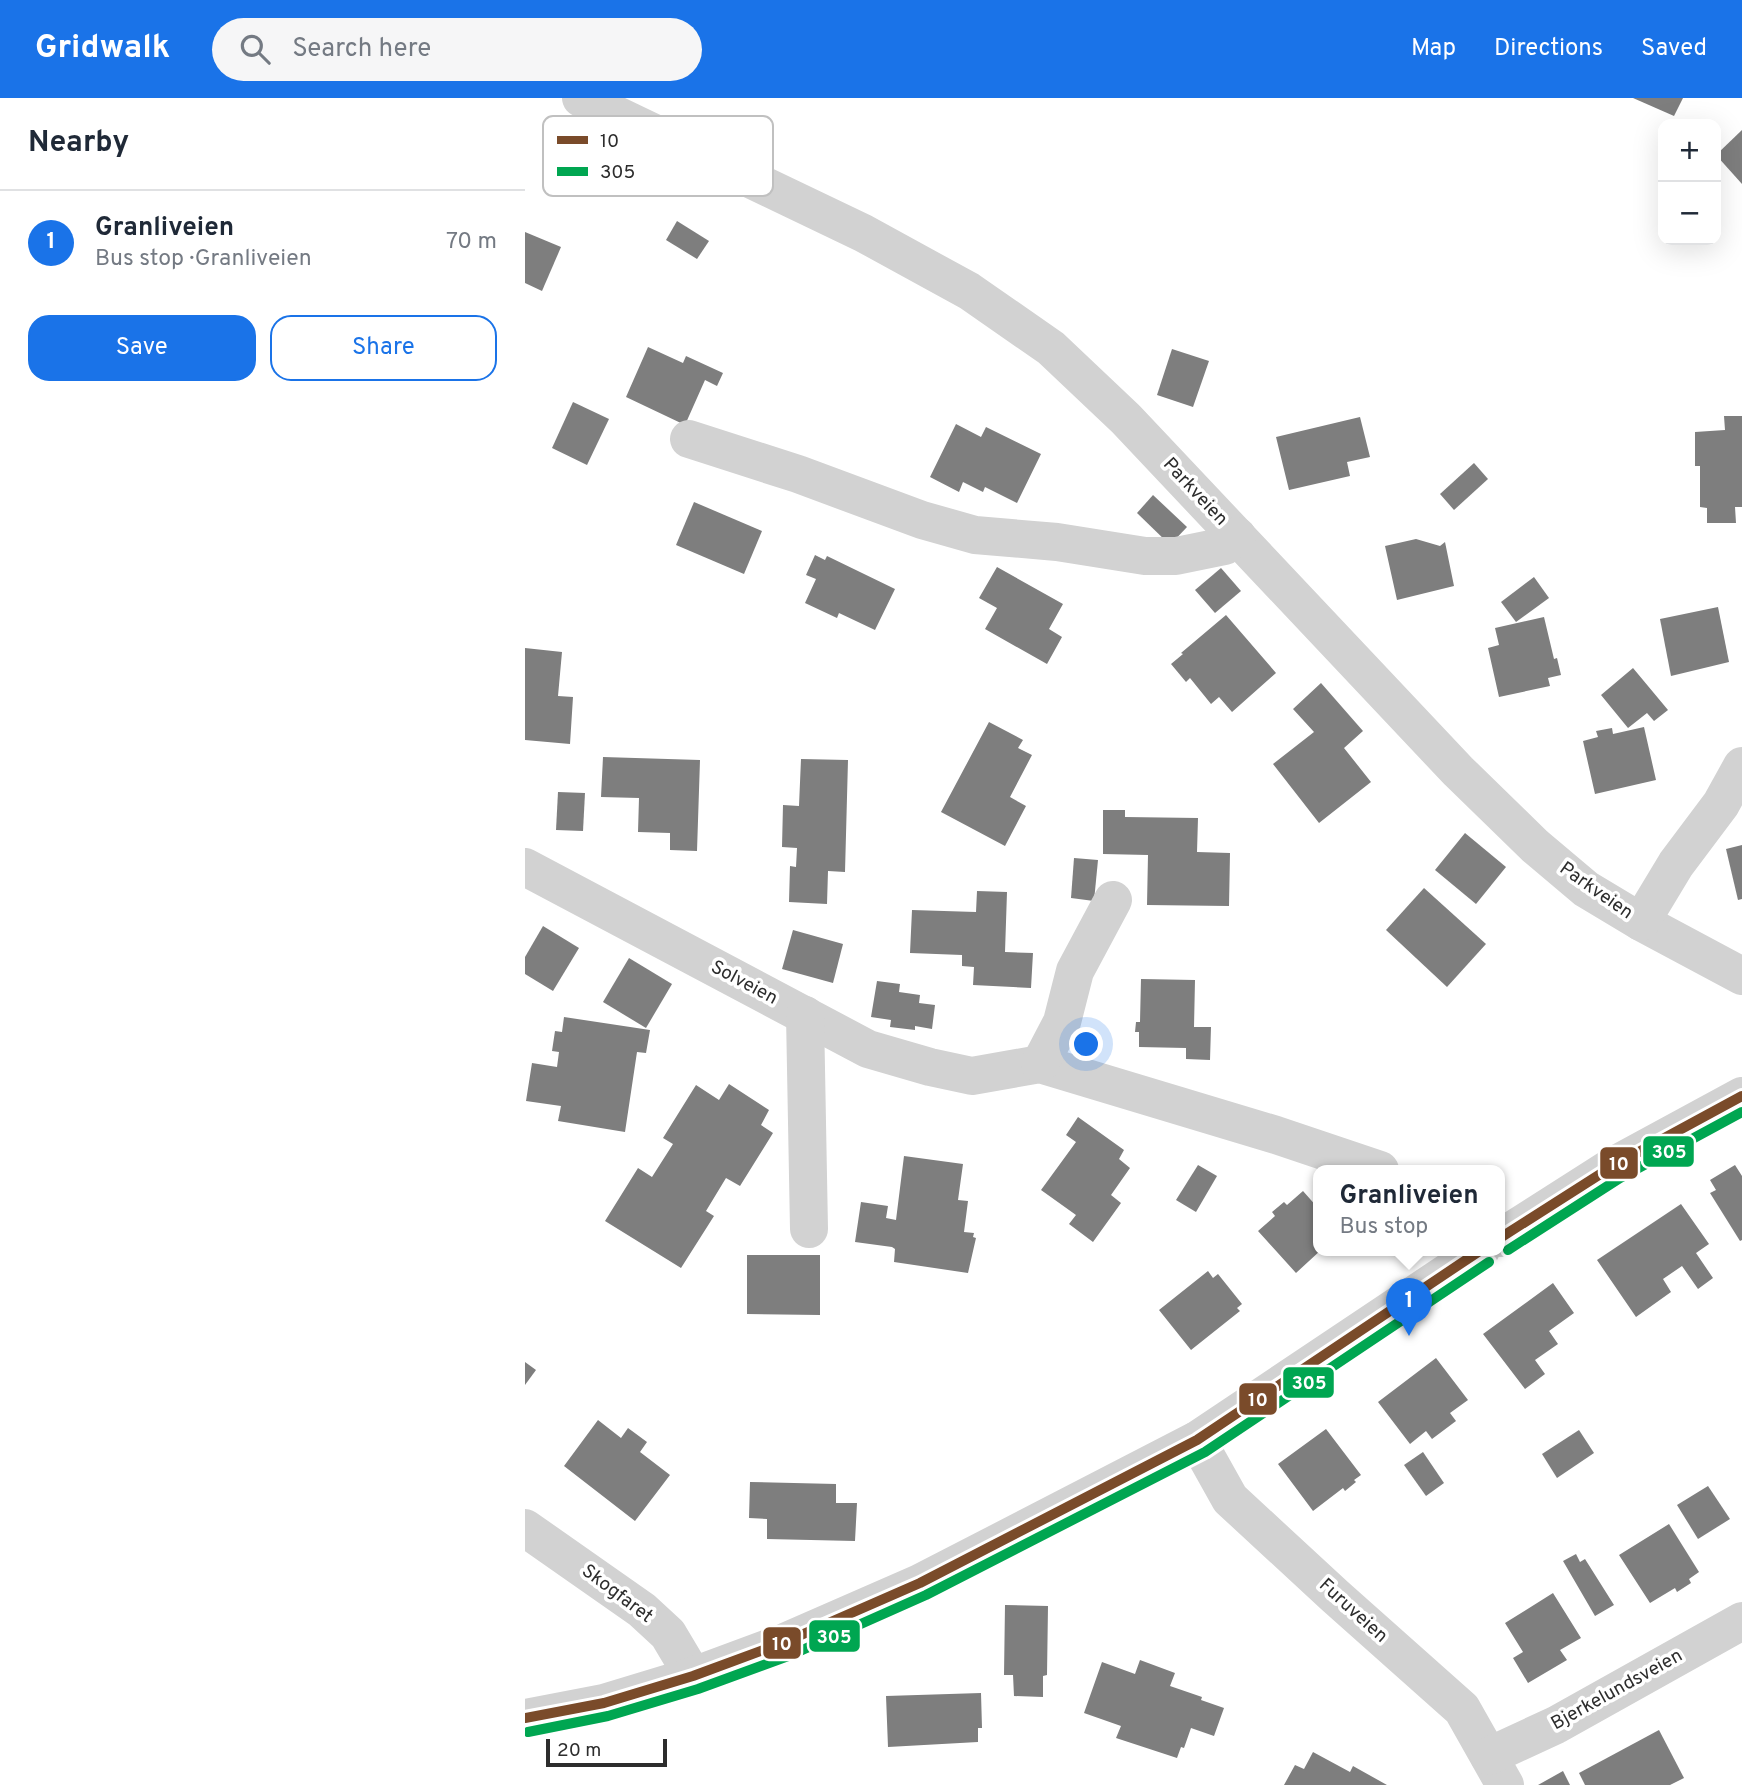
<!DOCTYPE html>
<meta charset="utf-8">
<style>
:root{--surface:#fff;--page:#f6f6f7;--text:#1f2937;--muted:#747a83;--line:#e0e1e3;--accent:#1a73e8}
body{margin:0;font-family:Overpass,sans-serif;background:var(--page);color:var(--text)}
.controls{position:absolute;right:21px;top:21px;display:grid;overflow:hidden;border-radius:14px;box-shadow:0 7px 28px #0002}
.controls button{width:63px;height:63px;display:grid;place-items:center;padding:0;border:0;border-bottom:2px solid var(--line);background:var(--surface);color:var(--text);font:35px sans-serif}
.scale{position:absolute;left:21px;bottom:18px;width:121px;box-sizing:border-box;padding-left:7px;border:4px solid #2d2d2d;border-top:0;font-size:19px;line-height:24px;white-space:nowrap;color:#2d2d2d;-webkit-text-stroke:5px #fff;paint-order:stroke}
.you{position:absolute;left:562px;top:947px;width:24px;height:24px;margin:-18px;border:5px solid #fff;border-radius:50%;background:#1a73e8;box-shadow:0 0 0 10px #1a73e833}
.badge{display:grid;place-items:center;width:46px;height:46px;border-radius:50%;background:var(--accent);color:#fff;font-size:23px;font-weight:700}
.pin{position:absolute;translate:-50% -58px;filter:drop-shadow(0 2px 4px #0008)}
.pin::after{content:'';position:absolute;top:37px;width:24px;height:21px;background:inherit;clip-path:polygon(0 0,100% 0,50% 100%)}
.popup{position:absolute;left:788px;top:1067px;width:192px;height:91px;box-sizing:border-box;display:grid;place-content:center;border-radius:14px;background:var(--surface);filter:drop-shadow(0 2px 5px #0005);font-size:23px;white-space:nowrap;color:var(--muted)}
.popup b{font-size:26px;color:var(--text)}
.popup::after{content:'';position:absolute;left:50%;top:100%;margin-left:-14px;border:14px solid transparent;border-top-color:var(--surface)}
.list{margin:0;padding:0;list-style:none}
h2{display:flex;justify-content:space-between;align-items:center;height:91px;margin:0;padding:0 28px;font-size:30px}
h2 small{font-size:23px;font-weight:400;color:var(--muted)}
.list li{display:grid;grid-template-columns:46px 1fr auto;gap:21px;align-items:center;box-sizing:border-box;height:105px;padding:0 28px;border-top:2px solid var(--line)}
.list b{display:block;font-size:26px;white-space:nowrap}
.list p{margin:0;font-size:23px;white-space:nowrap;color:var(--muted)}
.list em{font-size:23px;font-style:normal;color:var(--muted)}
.actions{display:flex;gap:14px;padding:21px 28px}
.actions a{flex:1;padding:16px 0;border:2px solid var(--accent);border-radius:21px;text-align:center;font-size:24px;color:var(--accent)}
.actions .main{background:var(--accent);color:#fff}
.icon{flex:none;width:38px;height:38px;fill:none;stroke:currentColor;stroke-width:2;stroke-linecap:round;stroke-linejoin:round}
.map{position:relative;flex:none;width:1217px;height:1687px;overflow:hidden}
header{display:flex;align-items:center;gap:42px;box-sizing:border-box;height:98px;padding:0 35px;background:var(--accent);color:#fff}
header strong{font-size:33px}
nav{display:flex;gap:38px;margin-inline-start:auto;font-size:24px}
.search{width:490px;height:63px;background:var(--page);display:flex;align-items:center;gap:18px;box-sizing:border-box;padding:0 24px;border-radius:38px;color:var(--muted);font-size:26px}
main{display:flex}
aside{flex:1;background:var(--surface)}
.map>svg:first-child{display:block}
</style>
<header>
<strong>Gridwalk</strong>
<div class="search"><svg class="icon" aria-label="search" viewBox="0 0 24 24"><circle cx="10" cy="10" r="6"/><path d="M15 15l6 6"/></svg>Search here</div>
<nav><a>Map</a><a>Directions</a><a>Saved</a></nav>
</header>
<main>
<aside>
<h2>Nearby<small></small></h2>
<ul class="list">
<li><span class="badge">1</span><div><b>Granliveien</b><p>Bus stop · Granliveien</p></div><em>70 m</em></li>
</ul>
<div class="actions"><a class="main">Save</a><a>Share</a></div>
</aside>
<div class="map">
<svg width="1217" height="1687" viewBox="0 0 1217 1687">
<rect width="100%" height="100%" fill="#fff"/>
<g fill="#7e7e7e">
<polygon points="1108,0 1158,0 1149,18"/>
<polygon points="1217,32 1217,86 1191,57"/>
<polygon points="152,123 184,143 172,161 141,142"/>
<polygon points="0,134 36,149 17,193 0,185"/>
<polygon points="123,249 158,265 161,258 198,275 192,288 180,282 160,327 101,299"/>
<polygon points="647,251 684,263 668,309 632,297"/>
<polygon points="48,304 84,321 62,367 27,350"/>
<polygon points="1199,318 1217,318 1217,409 1210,409 1211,425 1182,425 1182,410 1175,409 1175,368 1170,368 1170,334 1200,332"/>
<polygon points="835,319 845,359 822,364 825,378 764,392 751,339"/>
<polygon points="431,326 456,339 461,329 516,356 492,405 460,389 458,394 438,384 434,394 405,379"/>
<polygon points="949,365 963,381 929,412 915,396"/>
<polygon points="628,397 662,429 645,447 612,415"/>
<polygon points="169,404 237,433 219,476 151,447"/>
<polygon points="891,441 915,448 920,444 929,488 872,502 860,448"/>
<polygon points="290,457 300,462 302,458 370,491 350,532 314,515 312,520 280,505 291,481 281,477"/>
<polygon points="472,469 538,506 524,531 537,539 522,566 460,531 472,510 454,500"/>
<polygon points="696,470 716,493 690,515 670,492"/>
<polygon points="1009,479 1024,500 991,524 976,504"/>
<polygon points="1193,509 1204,564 1146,578 1135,521"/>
<polygon points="701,517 751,575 707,614 694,599 686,606 665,580 661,584 646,566 658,556 656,555"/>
<polygon points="1019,519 1029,561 1032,560 1036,577 1023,580 1025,588 974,599 963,550 974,547 970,530"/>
<polygon points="0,550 37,554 33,598 48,599 45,646 0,642"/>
<polygon points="1108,570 1143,612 1129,623 1122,615 1103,630 1076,597"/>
<polygon points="796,585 838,633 819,650 846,684 794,725 748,666 789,634 768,611"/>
<polygon points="464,624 498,642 493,650 507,657 485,699 501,708 480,748 416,714"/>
<polygon points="1119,629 1131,682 1070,696 1058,643 1073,639 1071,633 1087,630 1088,636"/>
<polygon points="78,659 175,662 172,753 145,752 145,735 113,734 114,700 76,699"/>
<polygon points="276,661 323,662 320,774 303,773 302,806 264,804 265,768 271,769 272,750 257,749 258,707 274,708"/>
<polygon points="33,694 60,695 58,733 31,732"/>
<polygon points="578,712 600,712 600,719 673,720 672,754 705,755 704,808 622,807 623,757 578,756"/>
<polygon points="940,735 981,769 951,806 910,772"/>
<polygon points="1217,747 1217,801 1213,802 1201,751"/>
<polygon points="549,760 573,762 569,803 546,800"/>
<polygon points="899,790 961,846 922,889 861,832"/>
<polygon points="452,793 482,794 480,854 508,855 506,890 448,887 449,869 437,868 437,857 385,855 387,812 451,814"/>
<polygon points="18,828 54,850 28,893 0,876 0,859"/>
<polygon points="268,832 318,846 308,885 257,871"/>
<polygon points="104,860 147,886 121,930 78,904"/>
<polygon points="616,881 670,882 669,929 686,929 685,962 661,961 661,950 614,949 614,934 610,934 611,924 615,924"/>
<polygon points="352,883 375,886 374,894 395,897 394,905 410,907 407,931 390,928 390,932 365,929 366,922 346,919"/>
<polygon points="39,919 125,932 121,955 112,954 100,1034 33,1023 36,1008 1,1003 7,965 32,969 34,954 27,953 30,933 37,934"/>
<polygon points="204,986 244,1012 236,1027 248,1035 215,1088 201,1080 181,1113 189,1118 156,1170 80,1123 113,1070 127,1079 148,1046 138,1040 171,987 194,1002"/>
<polygon points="553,1019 599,1052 594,1061 605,1070 586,1097 596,1105 568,1144 544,1126 551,1117 516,1092 551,1044 541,1037"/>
<polygon points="379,1058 438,1066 433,1102 443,1103 439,1134 449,1135 448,1139 451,1140 443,1175 369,1164 370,1151 367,1149 330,1144 336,1104 363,1108 361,1120 371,1122"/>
<polygon points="673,1067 692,1078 671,1114 651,1102"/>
<polygon points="1210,1067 1217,1078 1217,1142 1215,1143 1185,1095 1191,1092 1185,1082"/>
<polygon points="778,1093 793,1110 793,1152 796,1152 771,1175 733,1133 750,1118 747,1114 759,1104 762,1107"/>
<polygon points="1156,1106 1184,1146 1171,1155 1188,1180 1173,1191 1157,1168 1138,1181 1146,1194 1111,1219 1072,1162"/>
<polygon points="222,1157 295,1157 295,1217 222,1216"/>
<polygon points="683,1173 688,1180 693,1176 717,1206 712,1210 715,1213 666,1252 634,1212"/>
<polygon points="1028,1185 1049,1215 1024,1233 1033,1246 1010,1262 1020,1276 1000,1291 958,1236"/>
<polygon points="911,1260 943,1302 925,1315 931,1323 907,1341 901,1333 885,1346 853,1304"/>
<polygon points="0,1264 11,1272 0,1287"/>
<polygon points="73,1322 96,1340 103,1330 122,1344 115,1354 145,1377 110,1423 39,1368"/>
<polygon points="801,1331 836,1377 829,1382 831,1384 820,1393 818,1390 788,1413 753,1366"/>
<polygon points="1054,1332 1069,1355 1032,1380 1017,1356"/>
<polygon points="898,1354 919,1385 901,1398 879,1367"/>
<polygon points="225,1384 311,1386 311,1405 332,1405 330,1443 242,1441 242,1421 224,1420"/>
<polygon points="1183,1388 1205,1421 1173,1441 1152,1407"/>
<polygon points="1144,1426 1174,1474 1164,1481 1166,1485 1152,1494 1150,1490 1125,1505 1094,1457"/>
<polygon points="1051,1456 1055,1464 1060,1461 1089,1507 1070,1518 1038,1463"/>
<polygon points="1028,1495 1056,1540 1035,1552 1042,1562 1003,1585 988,1560 998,1554 980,1525"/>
<polygon points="480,1507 523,1508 522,1577 518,1578 518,1599 489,1598 488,1577 479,1577"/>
<polygon points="615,1562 650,1575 645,1588 677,1599 676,1602 699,1610 689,1638 666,1630 659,1650 656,1649 652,1660 591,1640 596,1628 559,1615 577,1564 610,1576"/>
<polygon points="456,1595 457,1630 453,1630 453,1644 363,1649 361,1598"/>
<polygon points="1134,1632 1159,1680 1145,1687 1060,1687 1054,1675"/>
<polygon points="788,1654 825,1674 828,1668 862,1687 759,1687 770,1667 779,1671"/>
<polygon points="1038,1673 1045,1687 1013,1687"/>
</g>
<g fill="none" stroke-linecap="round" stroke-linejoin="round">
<g stroke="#d2d2d2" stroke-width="38">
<polyline points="56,0 338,135 444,193 526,250 601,321 933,673 1010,748 1061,791 1116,824 1217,878"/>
<polyline points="164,341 273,376 397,422 450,437 532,444 620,458 651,458 700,448 712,438"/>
<polyline points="0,769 343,951 405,969 447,978 515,966 751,1037 855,1072"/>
<polyline points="1116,824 1151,766 1196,706 1217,668"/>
<polyline points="280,917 284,1131"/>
<polyline points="515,966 537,924 550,873 588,802"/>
<polyline points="975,1140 1088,1068 1217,998"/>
<polyline points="672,1342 705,1401 810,1498 937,1611 980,1687"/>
<polyline points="0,1430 117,1512 143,1536 168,1578"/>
<polyline points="0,1620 79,1605 168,1578 260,1544 395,1485 672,1342 956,1152"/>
<polyline points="964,1658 1031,1627 1217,1523"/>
</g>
<g stroke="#fff" stroke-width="16">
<g id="bus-1">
<polyline points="975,1140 1088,1068 1217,998"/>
<polyline points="0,1620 79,1605 168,1578 260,1544 395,1485 672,1342 956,1152"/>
</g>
</g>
<g stroke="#fff" stroke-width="16">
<g id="bus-2">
<polyline points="983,1152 1095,1080 1217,1014"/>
<polyline points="3,1634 83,1618 173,1591 266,1557 401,1497 680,1354 964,1164"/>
</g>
</g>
<use href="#bus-1" stroke="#7a4b2a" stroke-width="10"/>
<use href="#bus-2" stroke="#00a651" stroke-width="10"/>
</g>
<g text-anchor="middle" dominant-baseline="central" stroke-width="7" stroke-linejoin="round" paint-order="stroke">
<g font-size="19" fill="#2d2d2d" stroke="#fff">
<text transform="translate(670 394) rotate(47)">Parkveien</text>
<text transform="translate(1071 793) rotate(35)">Parkveien</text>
<text transform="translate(219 885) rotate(28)">Solveien</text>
<text transform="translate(92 1496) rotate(37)">Skogfaret</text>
<text transform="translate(828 1513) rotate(42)">Furuveien</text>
<text transform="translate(1092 1592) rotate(-29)">Bjerkelundsveien</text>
</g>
</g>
<rect x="18" y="18" width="230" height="80" rx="10" fill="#fff" stroke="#c0c0c0" stroke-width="2"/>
<rect x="32" y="38" width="31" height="8" fill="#7a4b2a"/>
<rect x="32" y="69" width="31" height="9" fill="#00a651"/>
<g font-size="19" fill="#2d2d2d">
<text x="75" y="49">10</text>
<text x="75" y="80">305</text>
</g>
<g stroke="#fff" stroke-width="2.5">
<rect x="1117" y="1037" width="53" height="33" rx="7" fill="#00a651"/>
<rect x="1074" y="1048" width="40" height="34" rx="7" fill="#7a4b2a"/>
<rect x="757" y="1268" width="53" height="33" rx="7" fill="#00a651"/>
<rect x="713" y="1284" width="40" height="34" rx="7" fill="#7a4b2a"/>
<rect x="283" y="1521" width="53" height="34" rx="7" fill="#00a651"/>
<rect x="237" y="1528" width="40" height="34" rx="7" fill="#7a4b2a"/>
</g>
<g font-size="19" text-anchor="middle" font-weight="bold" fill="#fff">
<text x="1144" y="1060">305</text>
<text x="1094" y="1072">10</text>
<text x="784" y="1291">305</text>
<text x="733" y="1308">10</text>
<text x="309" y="1545">305</text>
<text x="257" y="1552">10</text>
</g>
</svg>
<div class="controls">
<button>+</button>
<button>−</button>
</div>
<div class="scale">20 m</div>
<div class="you"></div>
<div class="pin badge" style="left:884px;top:1238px">1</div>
<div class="popup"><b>Granliveien</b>Bus stop</div>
</div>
</main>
